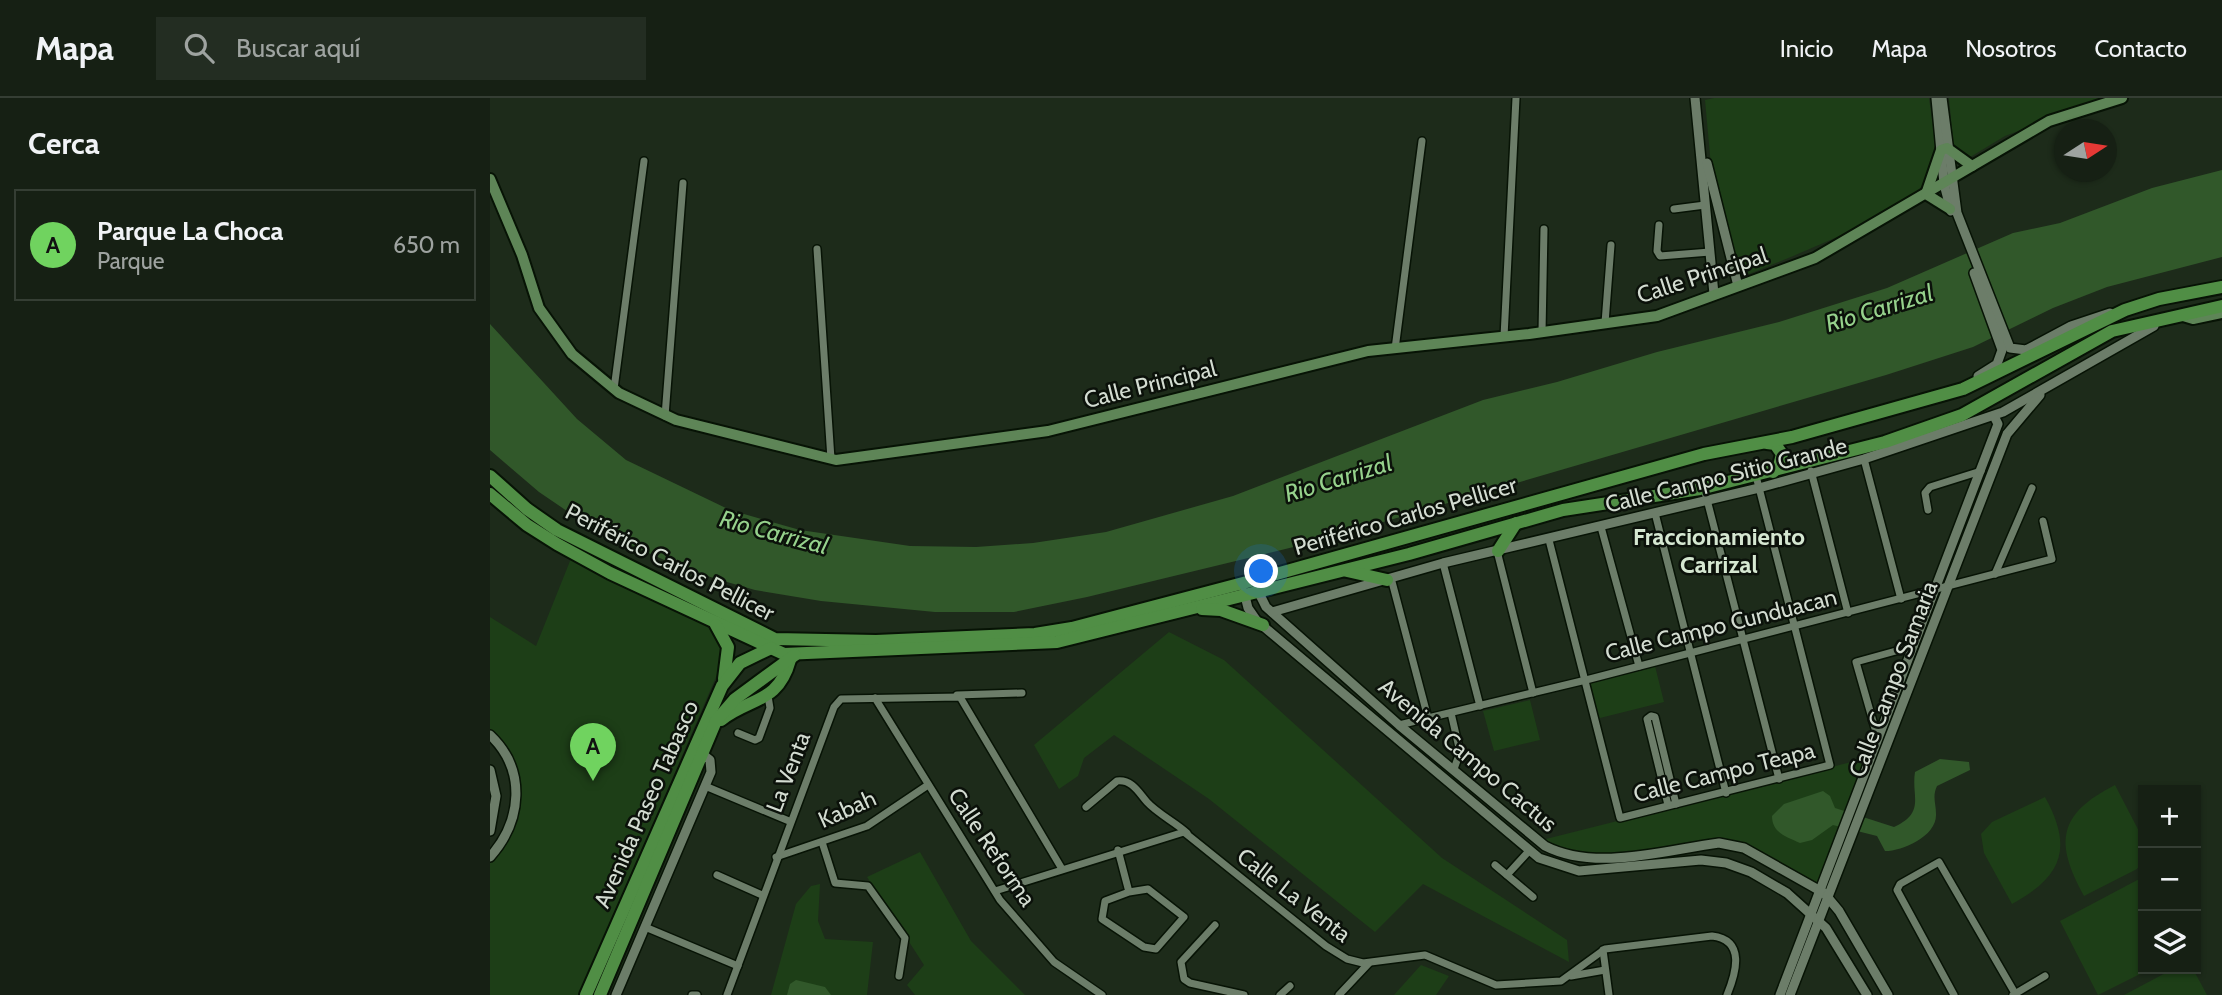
<!DOCTYPE html>
<html lang="es">
<meta charset="utf-8">
<style>
:root{--surface:#162014;--page:#232d22;--text:#f1f3f6;--muted:#9ea3a0;--line:#353e34;--accent:#70d35f}
body{margin:0;font-family:Cabin,sans-serif;background:var(--page);color:var(--text)}
.controls{position:absolute;right:21px;bottom:21px;display:grid;overflow:hidden;border-radius:0px;box-shadow:0 2px 5px #0004}
.controls button{width:63px;height:63px;display:grid;place-items:center;padding:0;border:0;border-bottom:2px solid var(--line);background:var(--surface);color:var(--text);font:35px sans-serif}
.compass{position:absolute;left:1564px;top:21px;width:63px;height:63px;border-radius:50%;background:var(--surface);box-shadow:0 2px 5px #0004;rotate:78deg}
.you{position:absolute;left:772px;top:474px;width:24px;height:24px;margin:-18px;border:5px solid #fff;border-radius:50%;background:#1a73e8;box-shadow:0 0 0 10px #1a73e833}
.badge{display:grid;place-items:center;width:46px;height:46px;border-radius:50%;background:var(--accent);color:#111;font-size:23px;font-weight:700}
.pin{position:absolute;translate:-50% -58px;filter:drop-shadow(0 2px 4px #0008)}
.pin::after{content:'';position:absolute;top:37px;width:24px;height:21px;background:inherit;clip-path:polygon(0 0,100% 0,50% 100%)}
.list{margin:0;padding:0;list-style:none}
h2{display:flex;justify-content:space-between;align-items:center;height:91px;margin:0;padding:0 28px;font-size:30px}
h2 small{font-size:23px;font-weight:400;color:var(--muted)}
.list li{display:grid;grid-template-columns:46px 1fr auto;gap:21px;align-items:center;box-sizing:border-box;height:112px;margin:0 14px 14px;padding:0 14px;border:2px solid var(--line);border-radius:0px}
.list b{display:block;font-size:26px;white-space:nowrap}
.list p{margin:0;font-size:23px;white-space:nowrap;color:var(--muted)}
.list em{font-size:23px;font-style:normal;color:var(--muted)}
.icon{flex:none;width:38px;height:38px;fill:none;stroke:currentColor;stroke-width:2;stroke-linecap:round;stroke-linejoin:round}
.map{position:relative;flex:none;width:1732px;height:897px;overflow:hidden}
header{display:flex;align-items:center;gap:42px;box-sizing:border-box;height:98px;padding:0 35px;background:var(--surface);border-bottom:2px solid var(--line)}
header strong{font-size:33px}
nav{display:flex;gap:38px;margin-inline-start:auto;font-size:24px}
.search{width:490px;height:63px;background:var(--page);display:flex;align-items:center;gap:18px;box-sizing:border-box;padding:0 24px;border-radius:0px;color:var(--muted);font-size:26px}
main{display:flex}
aside{flex:1;background:var(--surface)}
.map>svg:first-child{display:block}
</style>
<header>
<strong>Mapa</strong>
<div class="search"><svg class="icon" aria-label="search" viewBox="0 0 24 24"><circle cx="10" cy="10" r="6"/><path d="M15 15l6 6"/></svg>Buscar aquí</div>
<nav><a>Inicio</a><a>Mapa</a><a>Nosotros</a><a>Contacto</a></nav>
</header>
<main>
<aside>
<h2>Cerca<small></small></h2>
<ul class="list">
<li><span class="badge">A</span><div><b>Parque La Choca</b><p>Parque</p></div><em>650 m</em></li>
</ul>
</aside>
<div class="map">
<svg width="1732" height="897" viewBox="0 0 1732 897">
<rect width="100%" height="100%" fill="#1d2b1a"/>
<g fill="#1d3e17">
<path d="M1224 0H1439C1442 24 1449 51 1441 75 1429 112 1287 164 1249 180L1221 68 1215 2Z"/>
<polygon points="1459,0 1618,0 1515,38 1477,61 1464,52"/>
<polygon points="82,458 221,529 233,549 232,565 89,897 0,897 0,759 20,729 24,676 0,638 0,519 46,548"/>
<polygon points="679,534 734,562 952,760 1077,842 1079,864 933,786 885,834 719,701 624,637 594,660 588,678 569,691 544,647"/>
<polygon points="1164,564 1174,604 1106,621 1096,582"/>
<polygon points="1040,602 1050,642 1004,653 993,613"/>
<polygon points="1381,659 1330,791 1241,746 1103,760 1048,743"/>
<path d="M1625 687 1652 739 1653 762 1647 771 1594 798C1564 744 1568 716 1625 687Z"/>
<path d="M1555 699C1583 750 1573 778 1522 806L1494 755 1491 736 1502 724Z"/>
<polygon points="430,754 481,843 535,897 425,897 417,887 434,867 377,779"/>
<polygon points="1653,779 1653,871 1660,871 1608,897 1570,823"/>
<polygon points="330,786 328,823 335,841 383,844 377,897 281,897 306,806 321,788"/>
<polygon points="931,867 959,878 946,897 904,897"/>
<polygon points="1683,871 1703,871 1717,897 1634,897"/>
</g>
<g fill="#31582a">
<polygon points="1732,72 1732,159 1617,189 1563,210 1483,249 1396,277 828,443 597,499 524,514 445,514 331,503 265,492 230,482 192,470 99,428 49,394 0,352 0,226 87,321 136,362 240,412 310,432 420,448 486,449 543,445 616,434 743,398 993,302 1067,284 1167,254 1289,224 1397,190 1523,135 1570,125 1662,90"/>
<path d="M1450 661 1479 664 1480 672 1447 688C1442 699 1446 705 1446 716 1447 738 1413 753 1395 753L1387 738 1343 727 1322 742 1310 745C1297 739 1282 735 1282 718L1294 706 1333 693 1340 698 1345 710 1404 729C1436 714 1421 699 1425 674Z"/>
<polygon points="306,882 335,889 341,897 297,897 300,886"/>
</g>
<g fill="none" stroke-linecap="round" stroke-linejoin="round">
<g stroke="#071305" stroke-width="10">
<g id="minor">
<polyline points="1184,111 1215,107"/>
<polyline points="1169,127 1167,153 1170,158 1220,154"/>
<polyline points="327,151 341,361"/>
<polyline points="1115,225 1121,147"/>
<polyline points="1052,234 1054,131"/>
<polyline points="1014,239 1026,0"/>
<polyline points="905,251 932,43"/>
<polyline points="124,291 154,63"/>
<polyline points="175,318 193,85"/>
<polyline points="1374,361 1411,501"/>
<polyline points="1321,373 1358,515"/>
<polyline points="1214,390 1289,681"/>
<polyline points="1438,412 1435,395 1440,389 1491,373"/>
<polyline points="1165,415 1236,695"/>
<polyline points="1111,429 1149,568"/>
<polyline points="1059,442 1130,720 1340,667 1266,378"/>
<polyline points="1007,453 1043,595"/>
<polyline points="953,465 990,608"/>
<polyline points="1505,476 1542,390"/>
<polyline points="901,480 938,620"/>
<polyline points="467,597 532,595"/>
<polyline points="385,600 510,802 564,864 612,897"/>
<polyline points="961,615 970,654 964,671"/>
<polyline points="909,627 1096,582 1562,461 1553,423"/>
<polyline points="248,635 265,642 269,640 280,610 278,598"/>
<polyline points="1388,641 1366,564 1424,548"/>
<polyline points="215,688 299,723"/>
<polyline points="1178,707 1157,621 1161,618 1165,619 1186,706"/>
<path d="M596 709 627 683C642 681 649 695 657 704 668 716 685 724 697 735"/>
<polyline points="332,744 345,785 378,788 415,840 409,878"/>
<polyline points="628,752 639,794 658,791 694,819 666,851 654,849 612,821 615,803 639,794"/>
<polyline points="286,759 377,728 438,687"/>
<polyline points="1005,767 1043,799"/>
<polyline points="227,777 272,797"/>
<polyline points="1017,777 1039,753"/>
<path d="M505 793 694 734 836 848 857 861 873 865 935 857 1006 887 1071 883 1115 851 1222 838C1256 842 1246 875 1237 897"/>
<polyline points="725,827 691,864 694,881 700,885 754,897"/>
<polyline points="155,829 248,868"/>
<polyline points="1113,852 1119,897"/>
<polyline points="1081,878 1115,872"/>
<polyline points="202,897 207,897"/>
<polyline points="237,897 344,609 351,601 470,599 572,771"/>
<polyline points="790,897 800,888"/>
<polyline points="849,897 879,865"/>
<polyline points="1464,897 1407,792 1410,786 1449,764 1526,897"/>
<polyline points="1523,897 1555,878"/>
</g>
</g>
<g stroke="#071305" stroke-width="12">
<g id="tertiary">
<polyline points="1205,0 1224,196"/>
<polyline points="1446,0 1454,86 1461,113"/>
<polyline points="1452,0 1467,115 1520,250 1536,252 1581,228 1620,215"/>
<polyline points="1217,65 1248,188"/>
<polyline points="1484,175 1512,252 1507,266 1488,278"/>
<path d="M767 491 776 509 909 627 1055 748C1106 774 1175 752 1229 745L1254 750 1334 795 1349 813 1398 897"/>
<polyline points="754,494 758,510 767,523 1049,760 1089,773 1211,762 1236,765 1261,774 1297,795 1336,830 1377,897"/>
<polyline points="782,514 953,465 1269,390 1374,361 1513,314 1664,228"/>
<path d="M0 637C37 672 32 723 0 759"/>
<polyline points="0,672 6,698 0,733"/>
<polyline points="126,897 221,674 220,662 211,655"/>
<polyline points="1290,897 1508,326 1504,318"/>
<polyline points="1300,897 1517,336 1550,297"/>
</g>
</g>
<g stroke="#071305" stroke-width="14">
<g id="secondary">
<polyline points="0,81 32,157 49,210 82,256 129,295 186,322 346,362 558,333 878,253 1039,236 1167,218 1325,160 1559,23 1632,0"/>
<polyline points="1436,96 1451,52 1457,50 1482,68"/>
<polyline points="1436,96 1460,111"/>
<polyline points="1693,218 1703,221 1732,215"/>
</g>
</g>
<g stroke="#071305" stroke-width="16">
<g id="primary">
<polyline points="1277,345 1285,346 1292,356 1289,368 1283,374"/>
<polyline points="0,378 37,411 67,432 285,541 386,543 545,536 582,530 772,480 1214,356 1302,339 1473,291 1635,212 1669,201 1732,189"/>
<polyline points="0,396 37,427 67,446 120,475 294,556 567,544 919,456 1073,412 1210,391 1395,344 1472,317 1622,233 1732,208"/>
<polyline points="1008,453 1026,425"/>
<polyline points="857,473 897,482"/>
<polyline points="712,511 731,512 773,527"/>
<polyline points="226,527 238,549 234,581"/>
<path d="M231 622C260 599 288 606 300 562"/>
<polyline points="96,897 232,588 250,565 281,550"/>
<polyline points="110,897 226,623 245,601 305,557"/>
</g>
</g>
<use href="#minor" stroke="#6c7d69" stroke-width="7"/>
<use href="#tertiary" stroke="#6c7d69" stroke-width="9"/>
<use href="#secondary" stroke="#5e8557" stroke-width="10"/>
<use href="#primary" stroke="#508e45" stroke-width="12"/>
</g>
<g text-anchor="middle" dominant-baseline="central" stroke-width="5" stroke-linejoin="round" paint-order="stroke">
<g font-size="23" fill="#d3dcd1" stroke="#0b110a">
<text transform="translate(1212 177) rotate(-18)">Calle Principal</text>
<text transform="translate(660 286) rotate(-14)">Calle Principal</text>
<text transform="translate(1236 377) rotate(-14)">Calle Campo Sitio Grande</text>
<text transform="translate(915 418) rotate(-16)">Periférico Carlos Pellicer</text>
<text transform="translate(180 464) rotate(27)">Periférico Carlos Pellicer</text>
<text transform="translate(1231 527) rotate(-14)">Calle Campo Cunduacan</text>
<text transform="translate(1403 581) rotate(-69)">Calle Campo Samaria</text>
<text transform="translate(978 657) rotate(40)">Avenida Campo Cactus</text>
<text transform="translate(298 674) rotate(-69)">La Venta</text>
<text transform="translate(1234 674) rotate(-14)">Calle Campo Teapa</text>
<text transform="translate(156 706) rotate(-66)">Avenida Paseo Tabasco</text>
<text transform="translate(357 711) rotate(-24)">Kabah</text>
<text transform="translate(502 749) rotate(56)">Calle Reforma</text>
<text transform="translate(804 797) rotate(38)">Calle La Venta</text>
</g>
<g font-size="24" font-style="italic" fill="#96d28c" stroke="#0b110a">
<text transform="translate(1389 210) rotate(-17)">Rio Carrizal</text>
<text transform="translate(848 380) rotate(-17)">Rio Carrizal</text>
<text transform="translate(284 434) rotate(15)">Rio Carrizal</text>
</g>
<g font-size="24" font-weight="bold" fill="#d5e7d1" stroke="#0b110a">
<text x="1229" y="438">Fraccionamiento<tspan x="1229" dy="28">Carrizal</tspan></text>
</g>
</g>
</svg>
<div class="controls">
<button>+</button>
<button>−</button>
<button><svg class="icon" aria-label="layers" viewBox="0 0 24 24"><path d="M12 4l9 5-9 5-9-5zM3 14l9 5 9-5"/></svg></button>
</div>
<svg class="compass" viewBox="-18 -18 36 36"><path d="M0-13l5 13h-10z" fill="#e53935"/><path d="M0 13l5-13h-10z" fill="#9ea3a0"/></svg>
<div class="you"></div>
<div class="pin badge" style="left:103px;top:683px">A</div>
</div>
</main>
